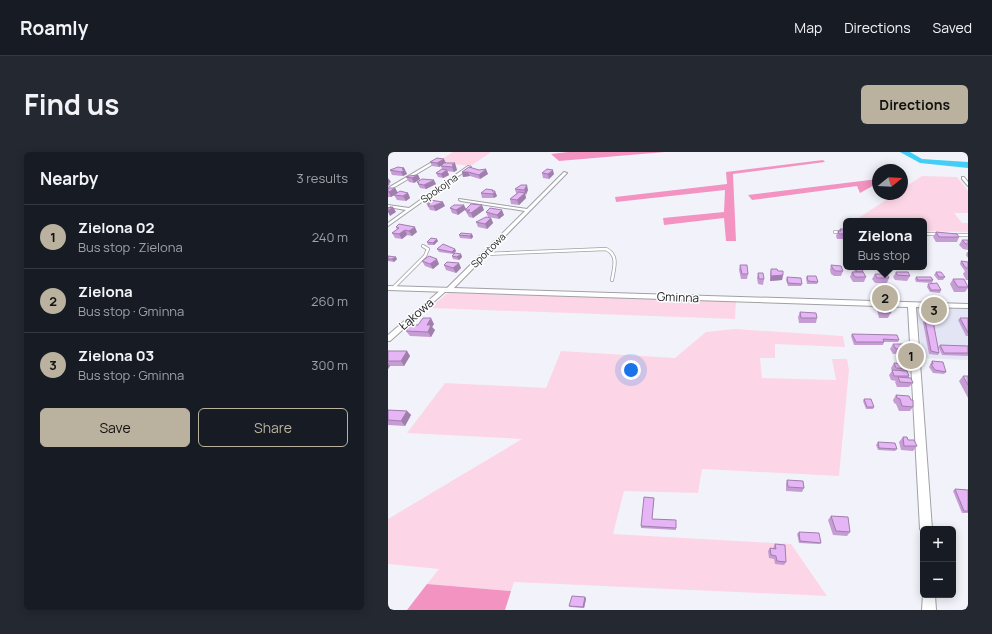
<!DOCTYPE html>
<meta charset="utf-8">
<style>
:root{--surface:#171b24;--page:#242831;--text:#f1f3f6;--muted:#9ea1a6;--line:#363941;--accent:#bab29e}
body{margin:0;font-family:Manrope,sans-serif;background:var(--page);color:var(--text)}
.controls{position:absolute;right:12px;bottom:12px;display:grid;overflow:hidden;border-radius:6px;box-shadow:0 2px 10px #0003}
.controls button{width:36px;height:36px;display:grid;place-items:center;padding:0;border:0;border-bottom:1px solid var(--line);background:var(--surface);color:var(--text);font:20px sans-serif}
.compass{position:absolute;left:484px;top:12px;width:36px;height:36px;border-radius:50%;background:var(--surface);box-shadow:0 2px 10px #0003;rotate:72deg}
.you{position:absolute;left:243px;top:218px;width:14px;height:14px;margin:-10px;border:3px solid #fff;border-radius:50%;background:#1a73e8;box-shadow:0 0 0 6px #1a73e833}
.badge{display:grid;place-items:center;width:26px;height:26px;border-radius:50%;background:var(--accent);color:#111;font-size:13px;font-weight:700}
.pin{position:absolute;translate:-50% -50%;border:2px solid #fff;box-shadow:0 1px 4px #0006}
.popup{position:absolute;left:455px;top:66px;width:84px;height:52px;box-sizing:border-box;display:grid;place-content:center;border-radius:6px;background:var(--surface);filter:drop-shadow(0 1px 3px #0005);font-size:13px;white-space:nowrap;color:var(--muted)}
.popup b{font-size:15px;color:var(--text)}
.popup::after{content:'';position:absolute;left:50%;top:100%;margin-left:-8px;border:8px solid transparent;border-top-color:var(--surface)}
.list{margin:0;padding:0;list-style:none}
h2{display:flex;justify-content:space-between;align-items:center;height:52px;margin:0;padding:0 16px;font-size:17px}
h2 small{font-size:13px;font-weight:400;color:var(--muted)}
.list li{display:grid;grid-template-columns:26px 1fr auto;gap:12px;align-items:center;box-sizing:border-box;height:64px;padding:0 16px;border-top:1px solid var(--line)}
.list b{display:block;font-size:15px;white-space:nowrap}
.list p{margin:0;font-size:13px;white-space:nowrap;color:var(--muted)}
.list em{font-size:13px;font-style:normal;color:var(--muted)}
.actions{display:flex;gap:8px;padding:12px 16px}
.actions a{flex:1;padding:9px 0;border:1px solid var(--accent);border-radius:6px;text-align:center;font-size:14px;color:var(--accent)}
.actions .main{background:var(--accent);color:#111}
.map{position:relative;flex:none;width:580px;height:458px;overflow:hidden;border-radius:6px}
header{display:flex;align-items:center;gap:24px;box-sizing:border-box;height:56px;padding:0 20px;background:var(--surface);border-bottom:1px solid var(--line)}
header strong{font-size:19px}
nav{display:flex;gap:22px;margin-inline-start:auto;font-size:14px}
.intro{display:flex;align-items:center;justify-content:space-between;box-sizing:border-box;height:96px;padding:0 24px}
h1{margin:0;font-size:28px}
.button{padding:10px 18px;border-radius:6px;background:var(--accent);color:#111;font-size:14px;font-weight:700}
main{display:flex;gap:24px;padding:0 24px}
aside{flex:1;background:var(--surface);border-radius:6px;box-shadow:0 2px 10px #0003}
.map>svg:first-child{display:block}
</style>
<header>
<strong>Roamly</strong>
<nav><a>Map</a><a>Directions</a><a>Saved</a></nav>
</header>
<div class="intro"><h1>Find us</h1><a class="button">Directions</a></div>
<main>
<aside>
<h2>Nearby<small>3 results</small></h2>
<ul class="list">
<li><span class="badge">1</span><div><b>Zielona 02</b><p>Bus stop · Zielona</p></div><em>240 m</em></li>
<li><span class="badge">2</span><div><b>Zielona</b><p>Bus stop · Gminna</p></div><em>260 m</em></li>
<li><span class="badge">3</span><div><b>Zielona 03</b><p>Bus stop · Gminna</p></div><em>300 m</em></li>
</ul>
<div class="actions"><a class="main">Save</a><a>Share</a></div>
</aside>
<div class="map">
<svg width="580" height="458" viewBox="0 0 580 458">
<rect width="100%" height="100%" fill="#f2f3fa"/>
<polygon fill="#e4e5f4" points="529,155 580,157 580,208 534,206"/>
<g fill="#fcd6e6">
<polygon points="65,0 103,0 83,14 49,10"/>
<polygon points="534,24 569,25 580,39 580,61 566,61 574,71 580,71 580,80 536,79 536,69 466,69 507,42 514,42 514,37"/>
<polygon points="60,141 348,149 347,167 42,156"/>
<polygon points="347,177 455,184 457,195 387,192 387,206 372,206 374,226 448,228 444,207 459,207 461,218 451,324 314,317 310,341 236,339 225,382 403,392 439,444 126,430 123,439 39,432 51,417 0,412 0,367 134,287 19,281 57,231 158,236 173,199 287,206 318,180"/>
</g>
<g fill="#f393c2">
<polygon points="180,0 277,0 171,9 163,2"/>
<polygon points="435,8 437,10 345,22 348,89 338,89 336,66 276,73 275,66 336,60 337,38 228,50 227,45 339,32 338,20"/>
<polygon points="490,27 490,31 472,41 469,34 364,48 360,43"/>
<polygon points="39,432 123,439 117,458 19,458"/>
</g>
<g fill="none" stroke-linecap="round" stroke-linejoin="round">
<polygon fill="#43cff5" fill-rule="evenodd" points="512,0 522,0 534,7 580,10 580,16 532,11"/>
<g stroke="#a0a0a7" stroke-width="4">
<g id="lane">
<polyline points="447,80 458,80"/>
<polyline points="536,82 551,82"/>
<polyline points="565,83 580,83"/>
<path d="M97 102 218 97C231 103 226 116 224 128"/>
<polyline points="5,136 37,104 40,97 35,94"/>
</g>
</g>
<g stroke="#a0a0a7" stroke-width="2">
<g id="street">
<polygon points="44,10 47,11 0,39 0,36"/>
<polygon points="80,14 83,15 0,74 0,71 18,58 0,55 0,53 21,56"/>
<polygon points="176,20 179,21 63,139 58,139 2,189 0,189 0,183 54,137 58,137 137,59 73,49 71,48 71,47 139,57"/>
<polygon points="574,25 576,25 580,30 580,34 574,27"/>
</g>
</g>
<g stroke="#a0a0a7" stroke-width="2">
<g id="secondary">
<polygon points="0,134 580,152 580,156 528,155 544,377 535,377 535,382 532,377 520,155 0,138"/>
<polygon points="535,442 535,443 547,443 548,458 534,458"/>
</g>
</g>
<use href="#lane" stroke="#fff" stroke-width="2.5"/>
<use href="#street" fill="#fff" fill-rule="evenodd"/>
<use href="#secondary" fill="#fff" fill-rule="evenodd"/>
</g>
<g fill="#c59cd3">
<polygon points="42,10 58,11 57,11 69,16 68,16 69,18 66,20 59,19 61,23 55,26 50,25 48,21 54,17 53,14 51,15 44,14"/>
<polygon points="81,15 100,22 92,27 82,24 75,25 74,20"/>
<polygon points="16,16 19,22 15,24 4,23 2,18"/>
<polygon points="154,21 166,22 161,27 155,26"/>
<polygon points="30,23 32,27 26,31 21,30 18,25"/>
<polygon points="29,30 48,32 38,37 32,36"/>
<polygon points="0,36 7,36 10,41 20,41 22,46 18,49 9,48 6,43 3,45 0,45"/>
<polygon points="127,37 140,38 137,43 138,46 131,53 123,52 122,47 129,41 128,41"/>
<polygon points="105,38 109,44 106,46 94,46 93,41"/>
<polygon points="38,51 57,54 48,59 42,58"/>
<polygon points="62,56 77,57 96,58 85,66 81,65 77,58 70,63 64,61"/>
<polygon points="98,60 116,63 111,67 100,65"/>
<polygon points="103,66 105,71 99,77 90,75 88,70"/>
<polygon points="8,75 29,80 24,84 19,83 14,87 7,86 4,81 9,77"/>
<polygon points="452,77 458,77 458,87 449,87 448,84 450,79 451,79"/>
<polygon points="548,80 571,85 569,90 548,90 545,85"/>
<polygon points="84,82 85,85 83,87 72,86 71,83"/>
<polygon points="574,88 580,88 580,98 575,97 571,93"/>
<polygon points="50,89 46,93 40,93 39,90"/>
<polygon points="49,97 67,97 68,99 65,102 51,100"/>
<polygon points="579,100 580,100 580,106 578,103"/>
<polygon points="73,102 74,105 71,108 65,107 64,104"/>
<polygon points="0,104 9,107 6,110 0,109"/>
<polygon points="34,109 51,112 45,117 37,114"/>
<polygon points="573,109 580,110 580,128 578,128 575,122 577,119 576,118 572,112"/>
<polygon points="56,113 73,116 68,121 58,118"/>
<polygon points="352,113 360,122 359,127 353,127 351,118"/>
<polygon points="443,113 455,119 453,124 446,124 443,122 442,118"/>
<polygon points="467,116 478,125 476,130 465,130 462,125 464,120 467,120 466,118"/>
<polygon points="383,117 390,119 395,123 394,128 382,129 382,122"/>
<polygon points="508,120 522,124 519,129 507,128 505,125"/>
<polygon points="548,120 557,125 555,128 550,128 546,123"/>
<polygon points="370,121 376,127 375,133 370,132 369,126"/>
<polygon points="487,122 501,126 499,131 487,131 484,127"/>
<polygon points="419,124 430,130 429,132 419,132 418,126"/>
<polygon points="399,125 414,132 413,134 400,134 398,128"/>
<polygon points="528,125 545,128 544,131 528,130 527,127"/>
<polygon points="565,127 580,134 580,136 577,140 566,140 562,132"/>
<polygon points="540,132 553,138 552,141 542,140 539,135"/>
<polygon points="491,153 504,158 500,166 491,166 489,158"/>
<polygon points="412,160 429,166 428,171 411,171 410,165"/>
<polygon points="572,166 580,166 580,184 578,184 570,168"/>
<polygon points="537,168 550,195 552,193 580,194 580,204 554,203 551,196 551,201 550,203 541,202 535,170"/>
<polygon points="46,172 44,175 47,178 43,185 22,184 18,179 30,173"/>
<polygon points="464,182 511,188 510,190 496,190 495,193 466,193 463,184"/>
<polygon points="505,192 520,196 517,201 505,202 502,197"/>
<polygon points="0,199 19,199 22,204 16,214 2,214 0,217"/>
<polygon points="544,209 558,220 556,222 545,221 541,215"/>
<polygon points="506,211 521,217 519,219 521,224 521,226 525,231 521,235 509,235 507,230 508,229 503,228 501,223 504,219 503,216"/>
<polygon points="575,224 580,224 580,246 571,229"/>
<polygon points="508,243 523,248 525,255 522,259 511,259 508,252 506,251 505,248"/>
<polygon points="476,247 486,255 485,257 478,257 475,249"/>
<polygon points="0,258 19,259 23,263 17,274 0,273"/>
<polygon points="515,285 529,294 525,299 513,298 511,290"/>
<polygon points="490,290 509,297 507,299 490,298 488,293"/>
<polygon points="399,328 416,336 414,340 398,339 398,332"/>
<polygon points="567,337 580,338 580,361 574,361 565,339"/>
<polygon points="266,346 264,367 288,368 288,378 253,376 253,374"/>
<polygon points="443,364 462,380 459,384 445,383 440,368"/>
<polygon points="411,380 433,391 431,392 411,391 409,382"/>
<polygon points="387,392 398,410 396,413 387,412 386,407 381,406 380,399 382,396 385,396"/>
<polygon points="197,445 198,447 196,456 182,455 181,454"/>
</g>
<g fill="#a07fac">
<polygon points="56,7 58,11 51,15 49,11"/>
<polygon points="67,11 69,18 66,20 64,15 64,13"/>
<polygon points="16,16 19,22 15,24 13,20 14,17"/>
<polygon points="98,17 100,22 92,27 91,23"/>
<polygon points="59,18 61,23 55,26 53,22"/>
<polygon points="165,18 166,22 161,27 160,22"/>
<polygon points="74,20 80,20 82,24 75,25"/>
<polygon points="30,23 32,27 26,31 24,26"/>
<polygon points="0,26 3,30 1,31 2,32 0,34"/>
<polygon points="46,28 48,32 38,37 36,33"/>
<polygon points="139,33 140,38 138,43 136,38"/>
<polygon points="7,36 10,41 3,45 1,40"/>
<polygon points="105,38 106,41 107,39 109,44 106,46 104,39"/>
<polygon points="20,41 22,46 18,49 15,44"/>
<polygon points="137,41 138,46 131,53 129,48"/>
<polygon points="55,50 57,54 48,59 45,54"/>
<polygon points="76,53 78,57 70,63 68,58"/>
<polygon points="94,53 96,58 85,66 83,61"/>
<polygon points="3,54 4,56 5,55 8,60 2,64 0,60 0,56"/>
<polygon points="114,58 116,63 111,67 109,63"/>
<polygon points="103,66 105,71 99,77 97,72"/>
<polygon points="27,75 29,80 24,84 21,79"/>
<polygon points="17,78 19,83 14,87 11,82"/>
<polygon points="84,82 85,85 83,87 82,84"/>
<polygon points="49,87 50,89 46,93 45,91"/>
<polygon points="67,97 68,99 65,102 64,100"/>
<polygon points="73,102 74,105 71,108 69,105"/>
<polygon points="8,105 9,107 6,110 4,107"/>
<polygon points="49,107 51,112 45,117 42,112"/>
<polygon points="71,111 73,116 68,121 65,116"/>
<polygon points="395,123 394,128 382,129 383,124"/>
<polygon points="43,166 46,172 44,175 47,178 43,185 40,180 39,173"/>
<polygon points="19,199 22,204 16,214 13,209"/>
<polygon points="0,211 2,214 0,217"/>
<polygon points="19,259 23,263 17,274 13,269"/>
<polygon points="197,445 198,447 196,456 195,455"/>
</g>
<g fill="#e5b5f5" stroke="#a07fac">
<polygon points="49,6 56,7 49,11 42,10"/>
<polygon points="56,11 67,11 64,13 67,14 64,15 53,14"/>
<polygon points="10,15 16,16 14,17 17,18 13,20 2,18"/>
<polygon points="81,15 91,18 98,17 91,23 80,20 74,20"/>
<polygon points="54,17 59,18 53,22 48,21"/>
<polygon points="159,17 165,18 160,22 154,21"/>
<polygon points="30,23 24,26 18,25 21,24"/>
<polygon points="34,27 46,28 36,33 30,32 31,31 29,30"/>
<polygon points="133,33 139,33 136,38 127,37"/>
<polygon points="0,36 7,36 1,40 0,40"/>
<polygon points="98,37 105,38 104,39 107,39 105,42 93,41"/>
<polygon points="12,39 20,41 15,44 6,43"/>
<polygon points="131,40 137,41 129,48 122,47"/>
<polygon points="42,48 55,50 45,54 40,54 42,51 38,51"/>
<polygon points="83,52 94,53 83,61 79,60 82,58 77,58"/>
<polygon points="66,53 76,53 68,58 62,56"/>
<polygon points="5,55 0,59 0,56"/>
<polygon points="102,56 114,58 109,63 98,60"/>
<polygon points="98,65 103,66 97,72 88,70"/>
<polygon points="11,72 27,75 21,79 17,78 11,82 4,81 11,76 8,75"/>
<polygon points="452,77 458,77 458,82 451,82 450,79 453,79"/>
<polygon points="548,80 569,82 571,85 551,85"/>
<polygon points="73,81 84,82 82,84 71,83"/>
<polygon points="43,86 49,87 45,91 39,90"/>
<polygon points="574,88 580,88 580,92 578,92"/>
<polygon points="55,92 67,97 64,100 49,97"/>
<polygon points="67,101 73,102 69,105 64,104"/>
<polygon points="0,104 8,105 4,107 0,107"/>
<polygon points="41,104 49,107 42,112 34,109"/>
<polygon points="573,109 580,110 580,116 578,116"/>
<polygon points="59,110 71,111 65,116 56,113"/>
<polygon points="352,113 359,113 360,122 354,122"/>
<polygon points="443,113 453,114 455,119 448,119 445,117"/>
<polygon points="473,115 475,120 469,120 467,116"/>
<polygon points="383,117 389,117 390,119 395,119 395,123 383,124"/>
<polygon points="464,120 475,120 478,125 467,125"/>
<polygon points="508,120 520,120 522,124 509,123"/>
<polygon points="548,120 553,120 557,125 551,125"/>
<polygon points="370,121 375,121 376,127 371,127"/>
<polygon points="487,122 499,122 501,126 489,126"/>
<polygon points="419,124 428,124 430,130 420,129"/>
<polygon points="399,125 413,126 414,132 400,131"/>
<polygon points="528,125 543,125 545,128 530,128"/>
<polygon points="565,127 576,127 580,135 570,135"/>
<polygon points="549,131 553,138 543,138 540,132"/>
<polygon points="491,153 500,154 504,158 502,158 503,161 494,161"/>
<polygon points="412,160 428,161 429,166 413,166"/>
<polygon points="35,166 43,166 39,173 43,173 40,180 18,179 23,173 30,173"/>
<polygon points="572,166 580,166 580,181"/>
<polygon points="537,168 545,169 551,201 543,199"/>
<polygon points="464,182 509,183 511,188 495,187 496,190 468,190"/>
<polygon points="505,192 519,192 520,196 508,197"/>
<polygon points="552,193 580,194 580,201 556,201"/>
<polygon points="0,199 19,199 13,209 0,209"/>
<polygon points="544,209 555,210 558,220 547,218 543,212 545,212"/>
<polygon points="506,211 519,212 521,217 508,216"/>
<polygon points="504,218 519,219 521,224 506,224"/>
<polygon points="575,224 580,224 580,233"/>
<polygon points="510,225 523,226 525,231 512,230"/>
<polygon points="508,243 521,244 523,248 525,248 525,255 514,254 512,247 509,246"/>
<polygon points="476,247 483,247 486,255 479,255"/>
<polygon points="0,258 19,259 13,269 0,268"/>
<polygon points="515,285 519,285 520,288 526,288 529,294 516,294"/>
<polygon points="490,290 507,291 509,297 491,296"/>
<polygon points="399,328 415,329 416,336 400,335"/>
<polygon points="567,337 580,338 580,359 576,359"/>
<polygon points="256,345 266,346 264,367 288,368 288,376 253,374"/>
<polygon points="443,364 460,365 462,380 448,379"/>
<polygon points="411,380 431,381 433,391 412,389"/>
<polygon points="387,392 397,393 398,410 389,409 388,404 383,403 382,396 388,397"/>
<polygon points="184,444 197,445 195,455 181,454"/>
</g>
<g text-anchor="middle" dominant-baseline="central" stroke-width="3" stroke-linejoin="round" paint-order="stroke">
<g font-size="10" fill="#222325" stroke="#fff">
<text transform="translate(51 36) rotate(-35)">Spokojna</text>
<text transform="translate(100 98) rotate(-45)">Sportowa</text>
</g>
<g font-size="12" fill="#222325" stroke="#fff">
<text transform="translate(290 145) rotate(2)">Gminna</text>
<text transform="translate(28 162) rotate(-41)">Łąkowa</text>
</g>
</g>
</svg>
<div class="controls">
<button>+</button>
<button>−</button>
</div>
<svg class="compass" viewBox="-18 -18 36 36"><path d="M0-13l5 13h-10z" fill="#e53935"/><path d="M0 13l5-13h-10z" fill="#9ea1a6"/></svg>
<div class="you"></div>
<div class="pin badge" style="left:523px;top:204px">1</div>
<div class="pin badge" style="left:497px;top:146px">2</div>
<div class="popup"><b>Zielona</b>Bus stop</div>
<div class="pin badge" style="left:546px;top:158px">3</div>
</div>
</main>
